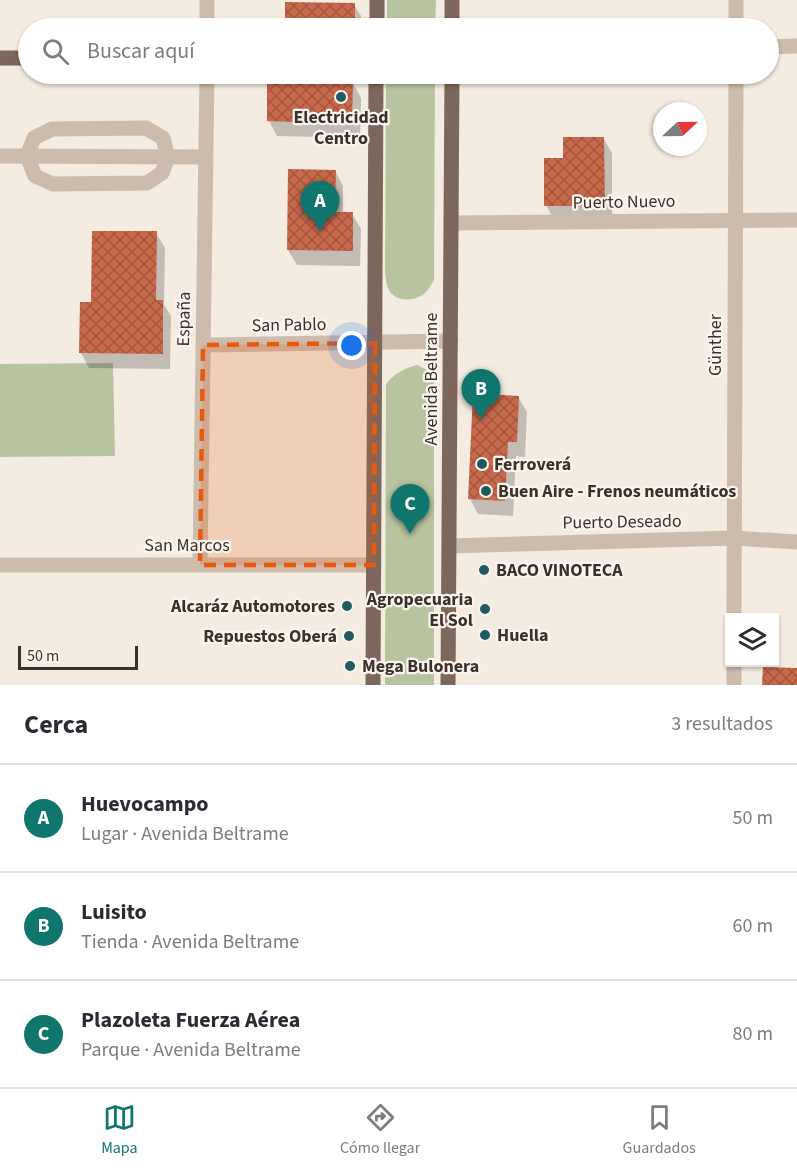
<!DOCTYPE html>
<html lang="es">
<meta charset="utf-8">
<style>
:root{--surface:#fff;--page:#f7f7f7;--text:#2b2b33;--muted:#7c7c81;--line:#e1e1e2;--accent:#0f766e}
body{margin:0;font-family:"Source Sans 3",sans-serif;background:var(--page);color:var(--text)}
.controls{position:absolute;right:18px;bottom:18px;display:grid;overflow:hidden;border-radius:0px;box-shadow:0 2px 4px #0004}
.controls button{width:54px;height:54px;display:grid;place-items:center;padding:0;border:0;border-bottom:2px solid var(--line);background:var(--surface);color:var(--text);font:30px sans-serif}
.compass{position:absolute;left:653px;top:102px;width:54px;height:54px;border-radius:50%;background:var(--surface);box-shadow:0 2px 4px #0004;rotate:68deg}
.scale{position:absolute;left:18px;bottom:15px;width:120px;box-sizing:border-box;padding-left:6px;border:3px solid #3b302b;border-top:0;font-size:16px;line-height:21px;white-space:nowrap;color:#3b302b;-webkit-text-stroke:4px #fbf5ee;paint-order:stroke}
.you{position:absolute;left:352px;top:346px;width:21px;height:21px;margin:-15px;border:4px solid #fff;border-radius:50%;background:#1a73e8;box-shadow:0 0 0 9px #1a73e833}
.badge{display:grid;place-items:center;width:39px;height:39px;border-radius:50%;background:var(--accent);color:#fff;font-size:20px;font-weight:700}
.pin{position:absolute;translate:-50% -50px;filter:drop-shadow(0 2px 3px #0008)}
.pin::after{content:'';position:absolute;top:32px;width:21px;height:18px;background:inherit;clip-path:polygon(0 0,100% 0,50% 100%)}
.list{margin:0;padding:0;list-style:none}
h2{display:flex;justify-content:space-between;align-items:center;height:78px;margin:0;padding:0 24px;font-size:26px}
h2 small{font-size:20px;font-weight:400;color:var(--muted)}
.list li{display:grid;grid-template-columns:39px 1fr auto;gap:18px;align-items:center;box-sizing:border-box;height:108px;padding:0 24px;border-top:2px solid var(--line)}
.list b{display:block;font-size:22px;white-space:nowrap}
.list p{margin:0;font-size:20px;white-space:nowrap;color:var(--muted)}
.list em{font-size:20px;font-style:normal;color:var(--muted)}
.icon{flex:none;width:33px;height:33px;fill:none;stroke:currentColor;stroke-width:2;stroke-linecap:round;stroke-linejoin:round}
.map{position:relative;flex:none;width:797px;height:685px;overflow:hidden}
.search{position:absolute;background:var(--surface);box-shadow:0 2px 4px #0004;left:18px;right:18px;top:18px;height:66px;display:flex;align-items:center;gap:15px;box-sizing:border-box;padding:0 21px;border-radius:33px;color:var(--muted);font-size:22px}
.sheet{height:402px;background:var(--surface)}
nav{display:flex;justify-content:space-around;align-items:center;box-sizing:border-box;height:84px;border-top:2px solid var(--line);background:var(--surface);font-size:16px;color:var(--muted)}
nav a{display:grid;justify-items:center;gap:3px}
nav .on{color:var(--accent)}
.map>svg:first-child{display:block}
</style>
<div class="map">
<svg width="797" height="685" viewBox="0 0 797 685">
<defs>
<pattern id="building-cross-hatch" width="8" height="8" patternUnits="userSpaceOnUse" patternTransform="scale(1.5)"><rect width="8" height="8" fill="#c8694b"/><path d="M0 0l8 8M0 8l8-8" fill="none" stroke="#a4573f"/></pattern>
</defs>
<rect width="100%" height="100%" fill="#f4ebe1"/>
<g fill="#b8c4a0">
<polygon points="387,0 436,0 435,28 387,28"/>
<path d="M386 74H435L434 280C432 283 429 289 426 292 416 302 394 303 388 288 386 284 386 278 385 274Z"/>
<polygon points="113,363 115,456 0,457 0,364"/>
<path d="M417 365 427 370 434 381V685H385L386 384C395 373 403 369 417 365Z"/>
</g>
<g fill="#0003">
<polygon points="287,4 354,5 361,16 361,28 287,28"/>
<polygon points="353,83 361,98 360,138 277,136 269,121"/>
<polygon points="603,138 612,153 612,220 554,220 546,205 565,159"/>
<polygon points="335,171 343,186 343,214 352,214 361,229 360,266 297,265 288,250"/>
<polygon points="156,233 165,248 164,305 171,316 170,369 89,368 81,353 93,304"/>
<polygon points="518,397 527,412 525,457 516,456 513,516 478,514 470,499"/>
</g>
<g fill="url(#building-cross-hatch)">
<polygon points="285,2 355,3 355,28 285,28"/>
<polygon points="267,78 353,81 352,124 267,121"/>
<polygon points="563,137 604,137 605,206 544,206 544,158 563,158"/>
<polygon points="288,169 336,170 335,212 353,212 353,251 287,250"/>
<polygon points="92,231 157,231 156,300 163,300 163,354 79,353 80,302 91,302"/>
<polygon points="473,393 519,396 517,442 508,442 505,501 468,499"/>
<polygon points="763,667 797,668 797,685 762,685"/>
</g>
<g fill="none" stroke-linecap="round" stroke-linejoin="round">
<g stroke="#cdbbac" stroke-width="15">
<polyline points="207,28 207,0"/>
<polyline points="736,28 736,0"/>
<polyline points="768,47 797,46"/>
<polygon points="146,128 163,138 168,157 162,173 147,183 53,184 35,176 27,156 34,138 52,129"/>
<polyline points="0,156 206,157"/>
<polyline points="451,223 797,220"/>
<polyline points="203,345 451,341"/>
<polyline points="449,546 734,538 797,542"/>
<polyline points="0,565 374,565"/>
<polyline points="200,565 207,74"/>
<polyline points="734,618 736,74"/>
<polyline points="734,685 734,662"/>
</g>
<g stroke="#7d675c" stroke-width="15">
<polyline points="377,28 377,0"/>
<polyline points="452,28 452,0"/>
<polyline points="0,58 28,58"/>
<polyline points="373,685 376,74"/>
<polyline points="448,685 452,74"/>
</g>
</g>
<path fill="#e8590c" fill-opacity="0.2" stroke="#e8590c" stroke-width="4.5" stroke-dasharray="12 8" stroke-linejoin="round" d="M375 343 374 565H200L203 345Z"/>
<g fill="#1f5a5e" stroke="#fbf5ee" stroke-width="2">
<circle cx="341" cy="97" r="6"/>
<circle cx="482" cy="464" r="6"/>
<circle cx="486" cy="491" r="6"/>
<circle cx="484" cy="570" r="6"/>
<circle cx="347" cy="606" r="6"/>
<circle cx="485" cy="609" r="6"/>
<circle cx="485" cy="635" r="6"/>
<circle cx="349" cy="636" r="6"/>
<circle cx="350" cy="666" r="6"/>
</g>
<g text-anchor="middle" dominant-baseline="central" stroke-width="4.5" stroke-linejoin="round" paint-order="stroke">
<g font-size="18" font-weight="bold" fill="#3b302b" stroke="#fbf5ee" text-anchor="start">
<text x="341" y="117" text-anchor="middle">Electricidad<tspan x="341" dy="21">Centro</tspan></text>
<text x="494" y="464">Ferroverá</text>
<text x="498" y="491">Buen Aire - Frenos neumáticos</text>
<text x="496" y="570">BACO VINOTECA</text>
<text x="473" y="599" text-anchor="end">Agropecuaria<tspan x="473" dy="21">El Sol</tspan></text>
<text x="335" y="606" text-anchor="end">Alcaráz Automotores</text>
<text x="497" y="635">Huella</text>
<text x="337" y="636" text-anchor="end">Repuestos Oberá</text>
<text x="362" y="666">Mega Bulonera</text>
</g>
<g font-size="18" fill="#3b302b" stroke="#fbf5ee">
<text transform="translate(624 202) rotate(-1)">Puerto Nuevo</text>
<text transform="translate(184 319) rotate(-89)">España</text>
<text transform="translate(289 325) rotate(-1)">San Pablo</text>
<text transform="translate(715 345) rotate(-90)">Günther</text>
<text transform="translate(431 379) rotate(-90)">Avenida Beltrame</text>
<text transform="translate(622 522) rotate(-1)">Puerto Deseado</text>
<text x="187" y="545">San Marcos</text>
</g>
</g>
</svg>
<div class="controls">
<button><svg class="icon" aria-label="layers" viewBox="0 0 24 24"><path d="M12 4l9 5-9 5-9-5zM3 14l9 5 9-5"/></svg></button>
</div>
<svg class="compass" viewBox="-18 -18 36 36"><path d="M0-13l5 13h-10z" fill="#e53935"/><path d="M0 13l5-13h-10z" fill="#7c7c81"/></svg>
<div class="scale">50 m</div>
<div class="you"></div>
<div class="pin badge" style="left:320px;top:231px">A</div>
<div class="pin badge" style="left:481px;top:419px">B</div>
<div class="pin badge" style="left:410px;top:534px">C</div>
<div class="search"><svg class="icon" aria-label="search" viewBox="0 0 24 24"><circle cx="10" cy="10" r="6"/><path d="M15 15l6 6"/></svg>Buscar aquí</div>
</div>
<section class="sheet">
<h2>Cerca<small>3 resultados</small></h2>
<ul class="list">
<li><span class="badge">A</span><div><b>Huevocampo</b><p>Lugar · Avenida Beltrame</p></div><em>50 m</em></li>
<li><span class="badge">B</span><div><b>Luisito</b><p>Tienda · Avenida Beltrame</p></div><em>60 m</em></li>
<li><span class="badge">C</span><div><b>Plazoleta Fuerza Aérea</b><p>Parque · Avenida Beltrame</p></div><em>80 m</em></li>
</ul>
</section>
<nav>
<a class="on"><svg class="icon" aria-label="map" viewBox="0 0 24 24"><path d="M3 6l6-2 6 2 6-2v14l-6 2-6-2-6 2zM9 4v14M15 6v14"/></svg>Mapa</a>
<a><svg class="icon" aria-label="directions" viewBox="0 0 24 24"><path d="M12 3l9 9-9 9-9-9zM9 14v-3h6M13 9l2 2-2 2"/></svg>Cómo llegar</a>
<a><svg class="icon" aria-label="saved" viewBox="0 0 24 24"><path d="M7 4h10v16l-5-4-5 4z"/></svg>Guardados</a>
</nav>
